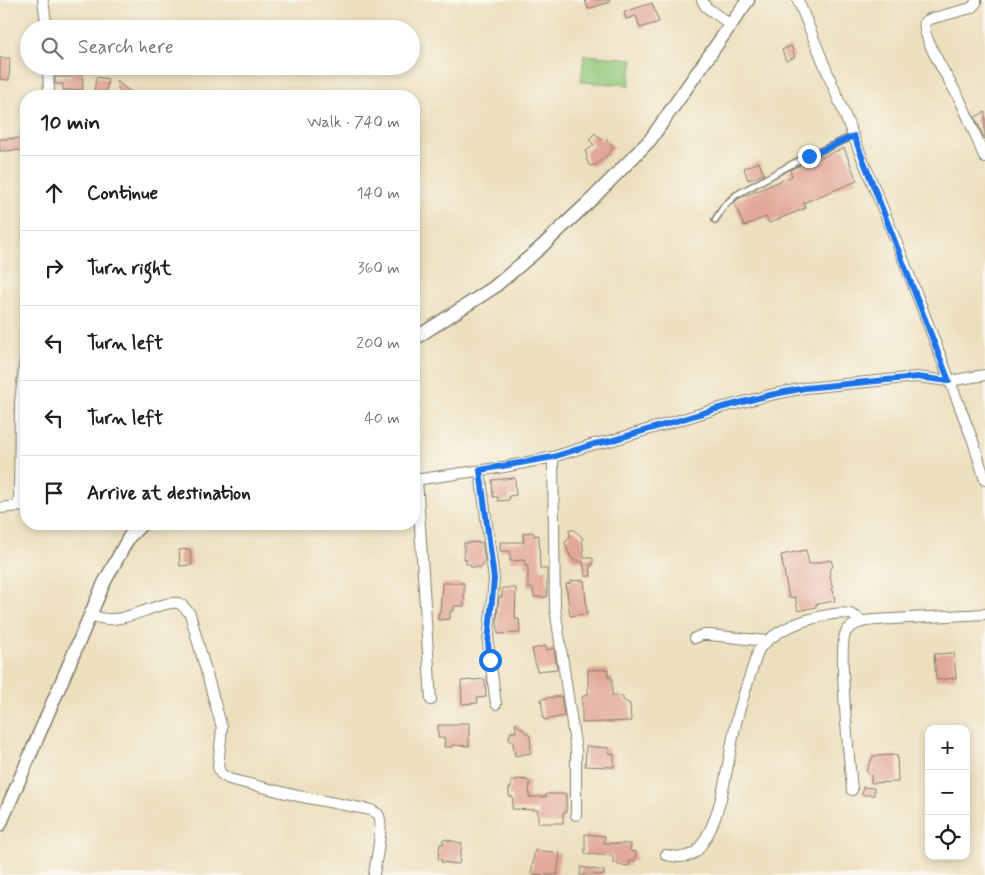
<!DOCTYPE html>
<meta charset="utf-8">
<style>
:root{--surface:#fff;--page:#f2f2f2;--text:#202124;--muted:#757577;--line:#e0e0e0}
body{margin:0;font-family:Mynerve,sans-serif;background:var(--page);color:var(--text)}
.controls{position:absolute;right:15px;bottom:15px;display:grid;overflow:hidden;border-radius:10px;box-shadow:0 2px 8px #0003}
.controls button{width:45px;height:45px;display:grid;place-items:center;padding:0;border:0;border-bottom:1px solid var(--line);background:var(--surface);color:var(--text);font:25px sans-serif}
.stop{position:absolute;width:15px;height:15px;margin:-11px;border:4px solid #1a73e8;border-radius:50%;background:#fff}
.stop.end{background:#1a73e8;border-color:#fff;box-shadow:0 1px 5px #0008}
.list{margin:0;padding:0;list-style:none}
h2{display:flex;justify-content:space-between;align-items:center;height:65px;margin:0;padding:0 20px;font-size:21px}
h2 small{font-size:16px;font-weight:400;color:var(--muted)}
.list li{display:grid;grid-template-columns:32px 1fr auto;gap:15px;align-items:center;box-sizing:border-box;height:75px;padding:0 20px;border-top:1px solid var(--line)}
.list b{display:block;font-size:19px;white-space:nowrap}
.list em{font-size:16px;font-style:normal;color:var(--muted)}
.icon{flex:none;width:28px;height:28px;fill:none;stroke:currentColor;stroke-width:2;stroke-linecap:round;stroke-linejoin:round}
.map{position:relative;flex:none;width:985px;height:875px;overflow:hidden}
.search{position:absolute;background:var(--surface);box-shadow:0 2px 8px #0003;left:20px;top:20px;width:400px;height:55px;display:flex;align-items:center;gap:12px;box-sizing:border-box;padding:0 18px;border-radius:28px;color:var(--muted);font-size:19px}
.panel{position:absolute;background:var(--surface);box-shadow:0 2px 8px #0003;left:20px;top:90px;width:400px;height:440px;border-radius:20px}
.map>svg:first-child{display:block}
</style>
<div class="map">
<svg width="985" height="875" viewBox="0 0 985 875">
<rect width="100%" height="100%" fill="#fbf7ec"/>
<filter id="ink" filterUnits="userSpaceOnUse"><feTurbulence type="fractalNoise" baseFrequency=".02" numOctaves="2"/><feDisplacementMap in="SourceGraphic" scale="10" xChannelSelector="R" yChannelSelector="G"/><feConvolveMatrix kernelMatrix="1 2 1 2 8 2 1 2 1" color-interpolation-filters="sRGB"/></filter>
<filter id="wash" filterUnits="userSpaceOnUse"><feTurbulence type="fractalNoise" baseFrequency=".0096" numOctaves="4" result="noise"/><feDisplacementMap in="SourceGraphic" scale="20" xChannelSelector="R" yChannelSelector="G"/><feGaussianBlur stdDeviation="1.12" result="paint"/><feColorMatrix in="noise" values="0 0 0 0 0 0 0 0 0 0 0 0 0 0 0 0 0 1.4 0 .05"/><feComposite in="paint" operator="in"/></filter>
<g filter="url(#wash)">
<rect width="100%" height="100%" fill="#ecdfbd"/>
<polygon fill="#91c87b" stroke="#56724c" points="584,55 633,59 629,85 581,82"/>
<g id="blocks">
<g fill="#e1a696">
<polygon points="585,0 610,0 610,2 588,9"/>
<polygon points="652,3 659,22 640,28 636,16 626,19 624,12"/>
<polygon points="791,46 795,57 786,61 782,50"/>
<polygon points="0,58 10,58 9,80 0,79"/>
<polygon points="71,66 82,66 83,90 63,90 63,84 55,84 55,77 71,77"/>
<polygon points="96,77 108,79 106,94 94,93"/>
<polygon points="116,81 136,96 121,96"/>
<polygon points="985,112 985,140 975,117"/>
<polygon points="595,133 601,140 604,137 614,147 610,151 611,152 596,165 590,166 587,161 586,151 594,145 589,139"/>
<polygon points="26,138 26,150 0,151 0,139"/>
<polygon points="844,148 857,181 803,203 806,208 769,223 766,217 744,226 734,203 738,199 792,176 790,170 794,168"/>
<polygon points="759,162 764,174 748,180 744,168"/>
<polygon points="515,478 516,495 509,496 509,500 498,501 498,497 493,497 492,480"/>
<polygon points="569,530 574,530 582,537 584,558 593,558 593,565 590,565 591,576 585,576 583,562 574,560 570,556 565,543 570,536"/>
<polygon points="533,532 534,536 539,535 540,569 547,569 547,597 534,597 533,588 528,588 528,566 525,566 525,560 510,561 510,551 500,551 500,542 524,542 523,533"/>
<polygon points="482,542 485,563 482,563 482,567 471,567 470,564 466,564 466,559 464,559 464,543"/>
<polygon points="190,549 192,565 180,566 179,550"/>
<polygon points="806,550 809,564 831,560 833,566 829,571 835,601 816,604 816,607 798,611 795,597 789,598 781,555"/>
<polygon points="584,580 587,614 570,616 566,584 571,583 571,581"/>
<polygon points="442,583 464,583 464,606 454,606 454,611 450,611 450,619 438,620 438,613 440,613"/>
<polygon points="502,588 516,588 515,619 519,619 520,633 498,634 497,618 499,597 502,597"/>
<polygon points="546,646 547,650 554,648 557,669 537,671 532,649"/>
<polygon points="954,653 956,678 936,680 934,654"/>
<polygon points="608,669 608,677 612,677 612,695 623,696 623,700 630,704 631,721 582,723 582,697 588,694 588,670"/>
<polygon points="485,679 486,697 477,698 478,703 462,704 461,681"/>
<polygon points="561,696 564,716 544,720 541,699"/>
<polygon points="458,723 469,723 469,746 452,745 452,747 444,747 445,738 438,738 438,725 458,725"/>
<polygon points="515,723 530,736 531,753 515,756 513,742 509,740 509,736 511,732 516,732"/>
<polygon points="586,746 609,748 609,753 614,754 614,767 585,766"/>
<polygon points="897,755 898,782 871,783 871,776 866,771 873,756"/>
<polygon points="516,779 527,780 530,783 529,797 546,797 546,794 566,794 566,813 563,813 563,823 538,823 538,810 512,809 513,797 509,796 509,788 511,788 511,781 516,781"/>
<polygon points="863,787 874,788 874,795 862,795"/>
<polygon points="585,834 605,836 604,843 631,844 630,851 636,852 635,861 630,861 629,866 618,865 618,863 613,863 613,856 585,854"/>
<polygon points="443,839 462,843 459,864 441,862 442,860 438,859 440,844 443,844"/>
<polygon points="535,850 560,853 557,875 531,874"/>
<polygon points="581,867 604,871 604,875 580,875"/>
</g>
</g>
</g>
<g filter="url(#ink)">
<use href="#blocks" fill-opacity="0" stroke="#847e6c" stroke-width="1"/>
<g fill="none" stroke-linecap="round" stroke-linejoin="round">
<g stroke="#847e6c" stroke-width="8">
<polyline id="service" points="715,220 724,206 736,195 794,163 853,136"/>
</g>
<g stroke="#847e6c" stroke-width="12">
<g id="minor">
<polyline points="43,0 47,29"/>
<polyline points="702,0 706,7 731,25"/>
<polyline points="798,0 900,251 973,441 985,480"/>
<path d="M976 0V3L971 8 930 19 925 22C920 36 951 83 959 98 969 117 976 138 985 158"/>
<polyline points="48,66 49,96"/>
<polyline points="553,457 555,608 576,751 576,815"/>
<polyline points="480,471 494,579 488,643 496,704"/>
<polyline points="417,479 431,700"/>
<polyline points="414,480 504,467 553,457 594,444 610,441 716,409 770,395 805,388 917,377 949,381 985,375"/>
<polyline points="19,506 20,402 26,351"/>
<polyline points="0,508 19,506 26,508"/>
<path d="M91 614C111 627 138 612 159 606 165 604 172 602 178 603 183 605 187 610 190 614L222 728 218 767 221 774 229 779 298 796 371 810C373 811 376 813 378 814 385 823 375 863 374 875"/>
<polyline points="695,638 702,635 710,635 766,641"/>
<path d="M852 790C850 766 837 645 846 632 852 623 864 621 874 620L985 614"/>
<path d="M666 855C678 858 692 859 700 847 725 814 727 757 737 719 743 695 751 672 759 649 776 630 798 621 823 616 831 614 841 612 850 614 854 615 859 619 863 621"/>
</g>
</g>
<g stroke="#847e6c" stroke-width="15">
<g id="tertiary">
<polyline points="414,339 493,288 539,249 594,197 650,140 748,0"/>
<polyline points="0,825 104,583 129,537 142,524"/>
</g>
</g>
<use href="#service" stroke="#fff" stroke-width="5"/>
<use href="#minor" stroke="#fff" stroke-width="10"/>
<use href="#tertiary" stroke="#fff" stroke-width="12"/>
</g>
</g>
<g fill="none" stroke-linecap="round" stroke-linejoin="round" filter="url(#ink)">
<polyline stroke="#1a73e8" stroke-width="6" points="490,660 488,643 494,579 480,470 553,457 594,444 610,441 716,409 770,395 805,388 917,377 949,381 854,136 809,156"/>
</g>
</svg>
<div class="controls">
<button>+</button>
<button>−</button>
<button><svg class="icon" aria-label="locate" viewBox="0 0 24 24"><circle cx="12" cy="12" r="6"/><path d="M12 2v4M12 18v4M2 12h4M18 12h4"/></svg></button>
</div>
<div class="stop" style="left:490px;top:660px"></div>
<div class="stop end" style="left:809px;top:156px"></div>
<div class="search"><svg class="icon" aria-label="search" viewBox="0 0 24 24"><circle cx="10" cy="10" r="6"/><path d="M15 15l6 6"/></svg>Search here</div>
<section class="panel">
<h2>10 min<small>Walk · 740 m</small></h2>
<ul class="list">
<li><svg class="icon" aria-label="ahead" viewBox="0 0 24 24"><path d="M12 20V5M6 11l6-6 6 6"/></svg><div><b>Continue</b></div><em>140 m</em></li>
<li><svg class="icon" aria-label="right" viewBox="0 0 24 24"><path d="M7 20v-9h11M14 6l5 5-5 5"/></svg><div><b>Turn right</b></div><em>360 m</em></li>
<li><svg class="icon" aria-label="left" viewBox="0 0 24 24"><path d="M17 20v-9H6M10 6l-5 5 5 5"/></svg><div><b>Turn left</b></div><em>200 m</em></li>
<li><svg class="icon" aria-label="left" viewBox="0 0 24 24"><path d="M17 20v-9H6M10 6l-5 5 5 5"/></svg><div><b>Turn left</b></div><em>40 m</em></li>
<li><svg class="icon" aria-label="arrive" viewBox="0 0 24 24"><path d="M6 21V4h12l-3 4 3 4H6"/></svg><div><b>Arrive at destination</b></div></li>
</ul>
</section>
</div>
